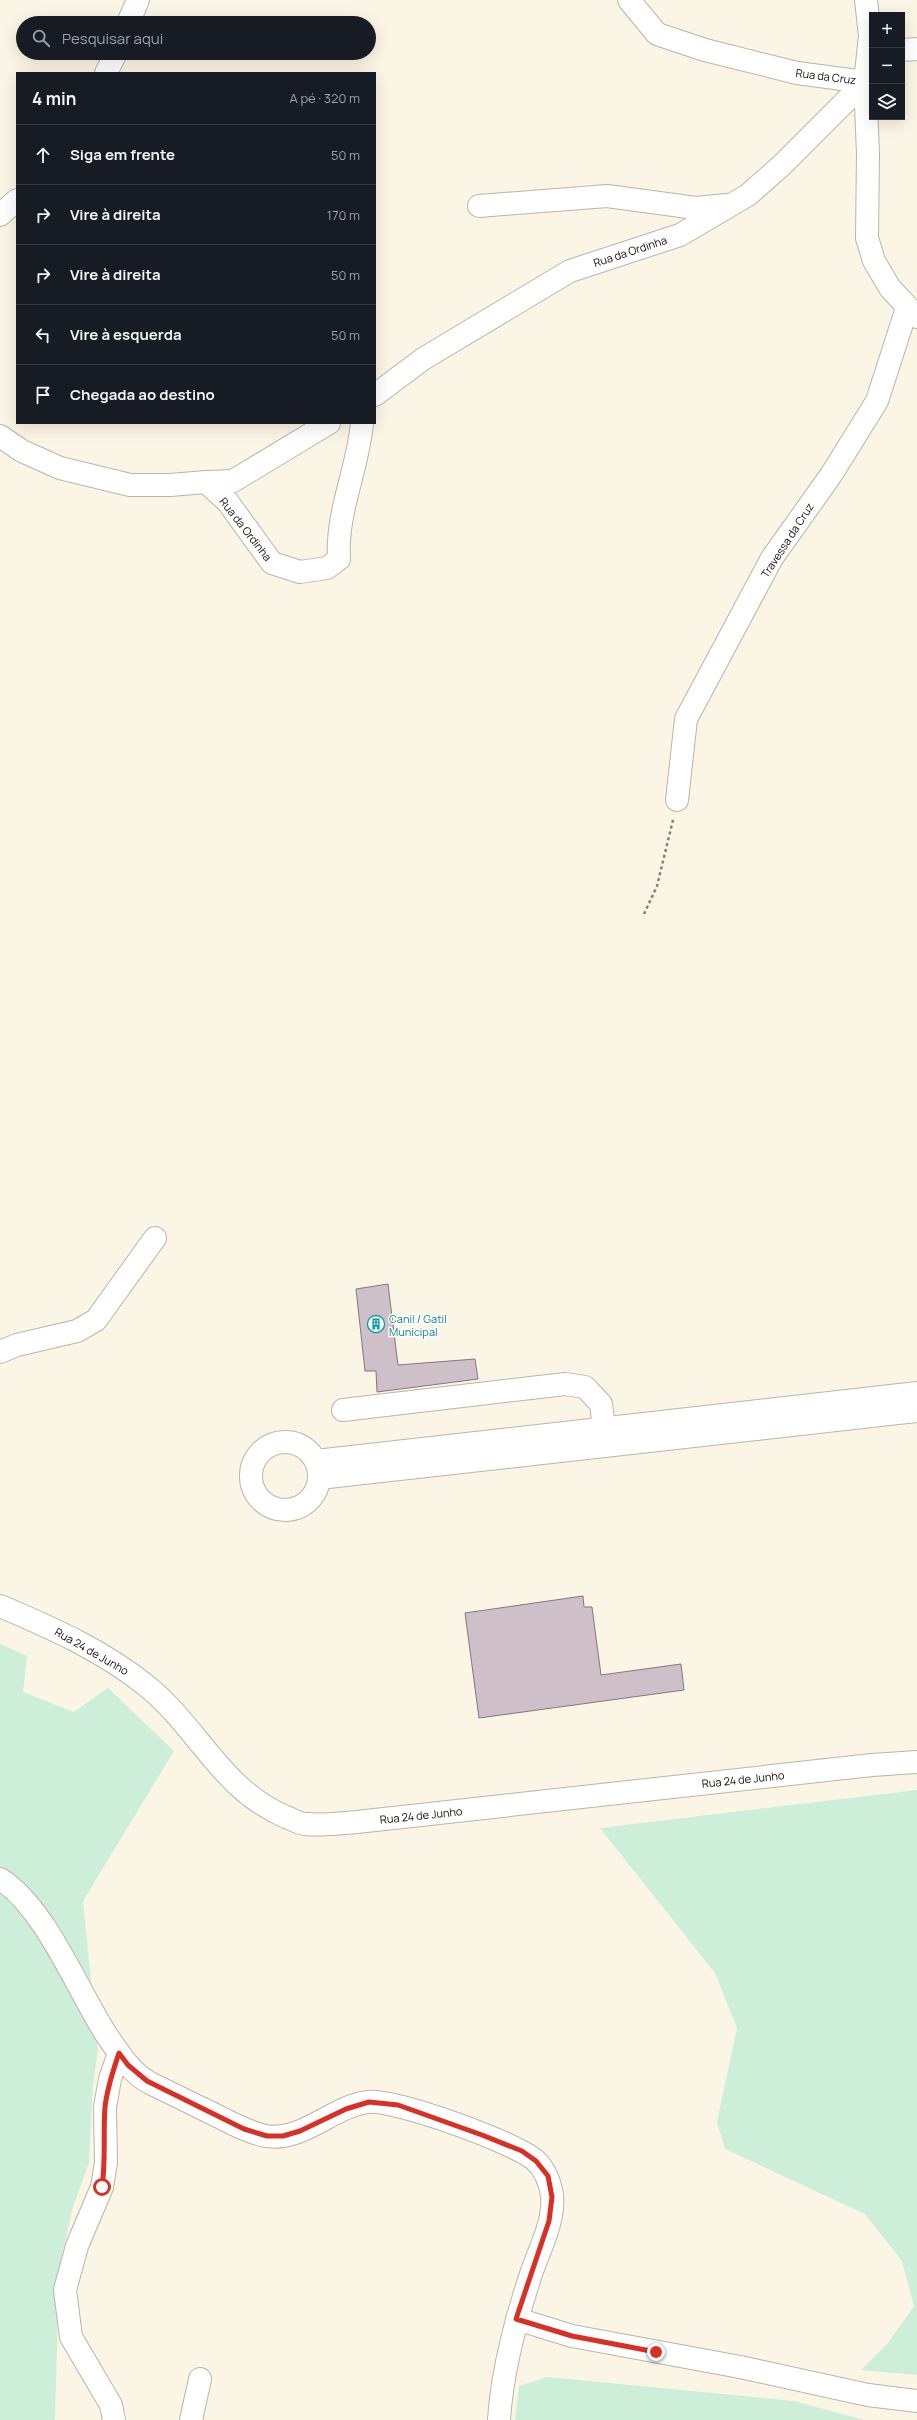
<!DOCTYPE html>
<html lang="pt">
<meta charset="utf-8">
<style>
:root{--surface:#171b24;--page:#20242c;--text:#f1f3f6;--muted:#9ea1a6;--line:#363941}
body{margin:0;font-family:Manrope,sans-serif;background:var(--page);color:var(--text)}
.controls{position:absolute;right:12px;top:12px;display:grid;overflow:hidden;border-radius:0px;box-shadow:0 4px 16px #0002}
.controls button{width:36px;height:36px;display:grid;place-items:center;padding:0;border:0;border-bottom:1px solid var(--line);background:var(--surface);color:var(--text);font:20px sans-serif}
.stop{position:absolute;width:12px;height:12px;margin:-9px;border:3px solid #d93025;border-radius:50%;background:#fff}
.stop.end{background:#d93025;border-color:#fff;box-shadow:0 1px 4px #0008}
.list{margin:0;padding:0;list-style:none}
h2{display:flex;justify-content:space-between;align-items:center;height:52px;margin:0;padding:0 16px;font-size:17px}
h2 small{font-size:13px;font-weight:400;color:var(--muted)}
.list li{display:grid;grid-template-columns:26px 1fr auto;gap:12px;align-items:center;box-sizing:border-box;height:60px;padding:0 16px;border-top:1px solid var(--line)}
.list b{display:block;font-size:15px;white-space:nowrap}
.list em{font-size:13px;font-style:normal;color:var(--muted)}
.icon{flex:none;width:22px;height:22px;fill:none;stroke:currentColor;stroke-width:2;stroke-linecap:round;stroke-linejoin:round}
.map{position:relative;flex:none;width:917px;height:2420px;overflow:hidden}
.search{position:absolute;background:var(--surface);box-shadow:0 4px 16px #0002;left:16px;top:16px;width:360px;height:44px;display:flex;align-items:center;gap:10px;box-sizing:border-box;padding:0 14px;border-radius:22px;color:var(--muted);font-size:15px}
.panel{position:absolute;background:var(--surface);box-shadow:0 4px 16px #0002;left:16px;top:72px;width:360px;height:352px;border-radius:0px}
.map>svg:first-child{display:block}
</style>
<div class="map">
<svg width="917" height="2420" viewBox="0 0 917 2420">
<rect width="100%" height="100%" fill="#fbf5e5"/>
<g fill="#cdeed9">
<polygon points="0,1644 27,1656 23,1692 74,1712 108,1688 174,1751 83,1901 98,2050 93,2084 89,2163 73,2207 59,2269 55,2420 0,2420"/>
<polygon points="917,1790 917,2375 861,2370 888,2343 914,2306 902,2261 865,2214 725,2149 717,2122 737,2028 715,1973 600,1828"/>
<polygon points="547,2377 794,2401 864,2420 515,2420 519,2386"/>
</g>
<g fill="#cfbfc8" stroke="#85767e">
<polygon points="388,1284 398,1365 475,1359 478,1379 377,1392 376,1371 365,1371 356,1289"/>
<polygon points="583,1596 584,1607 592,1607 601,1675 681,1664 684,1690 479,1718 465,1613"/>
</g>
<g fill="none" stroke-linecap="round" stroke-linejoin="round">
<g stroke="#bab5a5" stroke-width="24">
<g id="minor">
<polyline points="629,0 657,34 705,50 797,73 865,82"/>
<polyline points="866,0 870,36 865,82 868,153 867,238 874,261 890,288 917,317"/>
<polyline points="128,23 138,0"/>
<polyline points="902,50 917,49"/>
<polyline points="106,73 116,53"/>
<polyline points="479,206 607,196 696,208 726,205"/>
<polyline points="0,215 17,200"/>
<polyline points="375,395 423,359 570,271 680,235 748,195 782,165 865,82"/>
<path d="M0 436 22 451 60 468 130 485H170L206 482 227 501 272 563 300 572 327 568 339 559C336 512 358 469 362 423"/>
<polyline points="206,482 233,481 329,423"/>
<polyline points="677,800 686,719 772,558 831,475 877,401 907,308"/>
<polyline points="0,1352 17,1345 77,1331 96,1320 155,1238"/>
<polyline points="343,1410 565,1384 585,1387 601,1404 606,1443"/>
<circle cx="285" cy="1476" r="34"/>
<polyline points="316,1461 917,1393"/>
<polyline points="319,1478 917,1411"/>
<path d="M0 1879C45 1907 77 1989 106 2034 118 2052 131 2073 150 2083 168 2092 187 2101 205 2110 225 2119 245 2132 266 2136 303 2142 333 2106 368 2102 395 2099 517 2143 536 2161 546 2171 550 2182 552 2195 555 2222 538 2252 530 2277 515 2323 502 2371 499 2420"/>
<polyline points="517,2319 572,2336 740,2367 868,2395 917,2401"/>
<polyline points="114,2420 111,2405 71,2337 65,2290 77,2246 102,2187 106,2163 105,2107 110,2079 119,2053"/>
<polyline points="191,2420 200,2379"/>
</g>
</g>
<g stroke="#bab5a5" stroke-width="24">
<path id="major" d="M0 1606C52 1628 104 1651 148 1687 199 1729 222 1790 286 1817 292 1819 299 1824 306 1824 323 1826 341 1823 357 1822L872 1765 917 1762"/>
</g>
<polyline stroke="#848076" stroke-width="2.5" stroke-dasharray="3 3" stroke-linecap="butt" points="644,914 657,886 673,820"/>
<use href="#minor" stroke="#fff" stroke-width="22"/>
<use href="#major" stroke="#fff" stroke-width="22"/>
</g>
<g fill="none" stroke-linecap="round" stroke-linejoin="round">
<path stroke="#d93025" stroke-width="5" d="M102 2187C106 2160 103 2134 105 2107 107 2088 113 2071 119 2053L128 2065 147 2081 244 2129 267 2136H283L300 2131 346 2109 369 2102 398 2105 482 2135 522 2151 536 2161 548 2176 552 2197 549 2221 516 2319 572 2336 656 2352"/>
</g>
<defs>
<g id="building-ring" transform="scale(0.9)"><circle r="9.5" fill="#fff" stroke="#0f9aa8" stroke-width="1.5"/><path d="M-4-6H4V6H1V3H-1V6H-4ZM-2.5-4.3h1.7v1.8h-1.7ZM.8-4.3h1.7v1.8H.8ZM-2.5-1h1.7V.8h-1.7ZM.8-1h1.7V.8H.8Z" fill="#0f9aa8"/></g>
</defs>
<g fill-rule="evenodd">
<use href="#building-ring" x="376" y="1324"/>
</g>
<g text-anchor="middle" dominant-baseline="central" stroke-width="3" stroke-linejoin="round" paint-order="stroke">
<g font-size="11" fill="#0d0b06" stroke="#fff">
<text transform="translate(826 76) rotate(7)">Rua da Cruz</text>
<text transform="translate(630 251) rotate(-18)">Rua da Ordinha</text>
<text transform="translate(246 529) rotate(52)">Rua da Ordinha</text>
<text transform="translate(787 540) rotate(-57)">Travessa da Cruz</text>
<text transform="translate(92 1651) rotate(30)">Rua 24 de Junho</text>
<text transform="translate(743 1779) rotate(-6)">Rua 24 de Junho</text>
<text transform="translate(421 1815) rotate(-6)">Rua 24 de Junho</text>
</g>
<g font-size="11" fill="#0d838f" stroke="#fff" text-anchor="start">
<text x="389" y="1318">Canil / Gatil<tspan x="389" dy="13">Municipal</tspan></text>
</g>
</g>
</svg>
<div class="controls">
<button>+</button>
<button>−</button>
<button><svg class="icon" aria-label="layers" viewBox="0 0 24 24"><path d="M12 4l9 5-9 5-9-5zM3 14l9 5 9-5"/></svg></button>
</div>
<div class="stop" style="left:102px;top:2187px"></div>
<div class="stop end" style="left:656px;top:2352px"></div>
<div class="search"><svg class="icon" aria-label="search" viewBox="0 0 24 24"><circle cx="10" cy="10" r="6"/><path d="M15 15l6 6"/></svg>Pesquisar aqui</div>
<section class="panel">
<h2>4 min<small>A pé · 320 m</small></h2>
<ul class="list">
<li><svg class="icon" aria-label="ahead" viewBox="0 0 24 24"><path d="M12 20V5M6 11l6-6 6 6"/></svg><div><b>Siga em frente</b></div><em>50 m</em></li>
<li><svg class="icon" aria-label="right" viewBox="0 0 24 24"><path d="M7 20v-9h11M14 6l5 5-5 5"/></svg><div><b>Vire à direita</b></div><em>170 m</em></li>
<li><svg class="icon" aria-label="right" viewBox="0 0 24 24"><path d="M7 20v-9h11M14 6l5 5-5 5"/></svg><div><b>Vire à direita</b></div><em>50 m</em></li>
<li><svg class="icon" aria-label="left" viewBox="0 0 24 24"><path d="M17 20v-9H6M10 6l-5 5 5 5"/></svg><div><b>Vire à esquerda</b></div><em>50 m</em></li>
<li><svg class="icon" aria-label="arrive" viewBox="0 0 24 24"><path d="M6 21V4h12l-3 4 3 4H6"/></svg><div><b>Chegada ao destino</b></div></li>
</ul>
</section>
</div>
